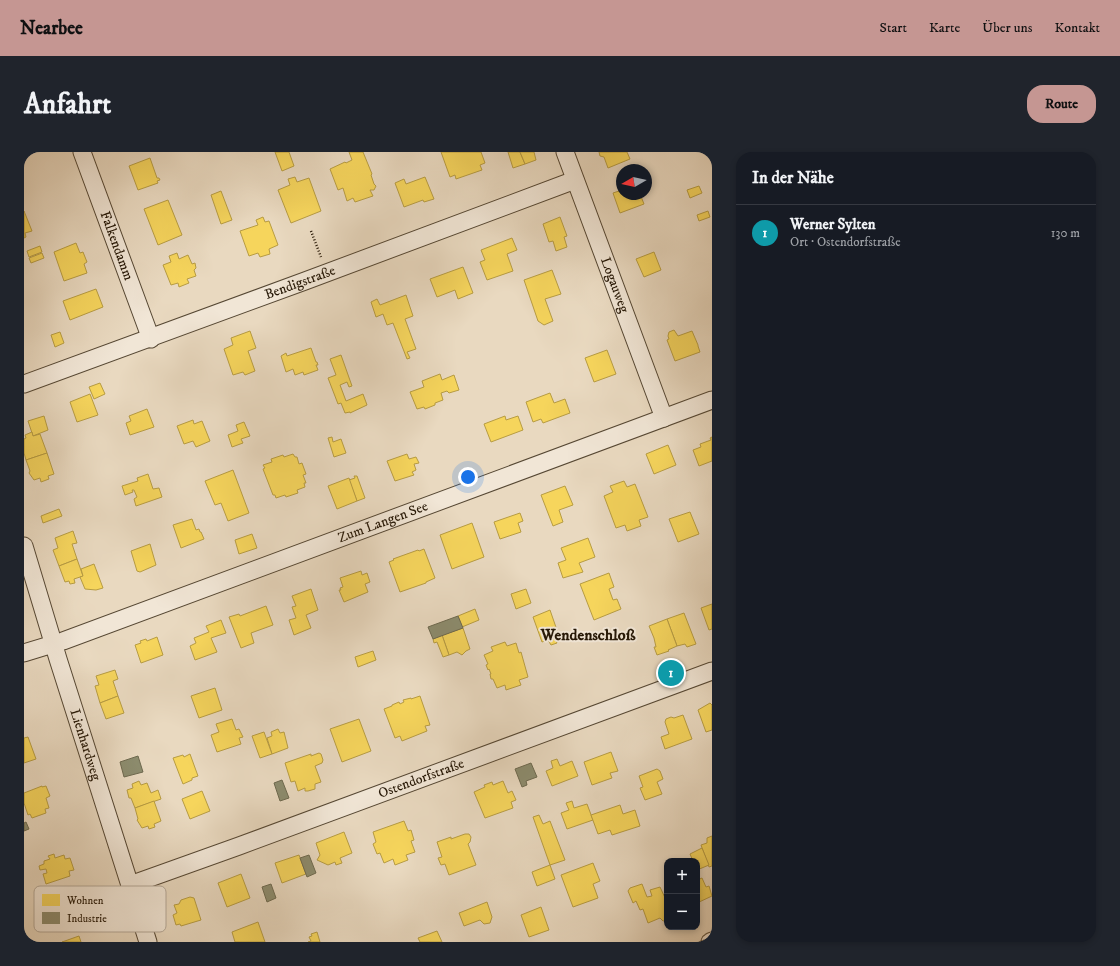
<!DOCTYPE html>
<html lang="de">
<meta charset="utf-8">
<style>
:root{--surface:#171b24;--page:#20242c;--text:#f1f3f6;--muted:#9ea1a6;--line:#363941;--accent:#c59692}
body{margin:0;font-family:"IM FELL DW Pica",serif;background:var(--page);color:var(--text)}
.controls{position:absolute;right:12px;bottom:12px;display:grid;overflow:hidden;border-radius:8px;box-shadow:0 2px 6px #0003}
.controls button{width:36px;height:36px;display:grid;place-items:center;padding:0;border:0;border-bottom:1px solid var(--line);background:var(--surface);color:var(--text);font:20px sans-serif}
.compass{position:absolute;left:592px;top:12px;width:36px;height:36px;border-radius:50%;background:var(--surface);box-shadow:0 2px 6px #0003;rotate:261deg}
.you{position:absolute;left:444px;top:325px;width:14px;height:14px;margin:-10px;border:3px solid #fff;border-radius:50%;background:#1a73e8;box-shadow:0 0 0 6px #1a73e833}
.badge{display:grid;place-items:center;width:26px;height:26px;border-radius:50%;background:var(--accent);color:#fff;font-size:13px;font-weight:700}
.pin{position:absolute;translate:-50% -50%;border:2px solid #fff;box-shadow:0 1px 4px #0006}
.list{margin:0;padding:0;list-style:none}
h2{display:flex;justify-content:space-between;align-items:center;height:52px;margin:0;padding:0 16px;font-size:17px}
h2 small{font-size:13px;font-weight:400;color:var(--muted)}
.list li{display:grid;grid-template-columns:26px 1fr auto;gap:12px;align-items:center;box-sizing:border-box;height:56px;padding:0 16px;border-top:1px solid var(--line)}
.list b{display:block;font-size:15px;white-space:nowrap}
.list p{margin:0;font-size:13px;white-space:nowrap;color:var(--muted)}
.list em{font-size:13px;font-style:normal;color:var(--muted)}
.map{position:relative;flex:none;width:688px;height:790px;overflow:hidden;border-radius:16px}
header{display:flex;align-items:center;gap:24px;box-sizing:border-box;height:56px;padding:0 20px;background:var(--accent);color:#111}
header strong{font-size:19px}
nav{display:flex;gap:22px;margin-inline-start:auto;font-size:14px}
.intro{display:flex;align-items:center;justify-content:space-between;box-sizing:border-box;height:96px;padding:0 24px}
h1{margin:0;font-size:28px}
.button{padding:10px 18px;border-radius:16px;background:var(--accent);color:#111;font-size:14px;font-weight:700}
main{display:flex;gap:24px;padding:0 24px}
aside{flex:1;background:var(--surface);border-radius:16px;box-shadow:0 2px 6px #0003}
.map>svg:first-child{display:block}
</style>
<header>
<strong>Nearbee</strong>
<nav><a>Start</a><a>Karte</a><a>Über uns</a><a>Kontakt</a></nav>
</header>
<div class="intro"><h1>Anfahrt</h1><a class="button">Route</a></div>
<main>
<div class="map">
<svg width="688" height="790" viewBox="0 0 688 790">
<rect width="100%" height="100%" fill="#e9d9c0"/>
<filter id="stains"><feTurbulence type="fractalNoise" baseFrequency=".005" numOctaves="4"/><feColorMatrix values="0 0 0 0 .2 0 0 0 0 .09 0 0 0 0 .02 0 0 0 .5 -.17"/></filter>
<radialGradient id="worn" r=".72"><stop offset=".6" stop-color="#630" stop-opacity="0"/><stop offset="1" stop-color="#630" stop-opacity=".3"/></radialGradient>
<g fill="#f6d55c" stroke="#b79c42">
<polygon points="251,0 265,0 270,14 258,19"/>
<polygon points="325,0 339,0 348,22 347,23 350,32 352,34 350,38 346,38 349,44 331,50 329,46 323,49 319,36 314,38 306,17 321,10 322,11 328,8"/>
<polygon points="417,0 457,0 461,11 456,13 458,18 432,27 431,23 426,25"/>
<polygon points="484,0 496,0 501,12 489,16"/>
<polygon points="496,0 510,0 512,8 501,12"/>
<polygon points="575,0 603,0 606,7 584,16 580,5 576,4"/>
<polygon points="126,6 133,26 135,26 136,28 133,29 134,31 114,38 105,14"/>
<polygon points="271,25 273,30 285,26 297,59 267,71 254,38 266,33 264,27"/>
<polygon points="401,25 410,47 400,50 399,48 380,55 371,31 380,27 382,32"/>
<polygon points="675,34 678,41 666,46 663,38"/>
<polygon points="598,38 598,42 616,42 620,52 596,61 589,41"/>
<polygon points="197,39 208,68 197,72 187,43"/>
<polygon points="144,48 158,83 134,93 120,57"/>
<polygon points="0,59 8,79 1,81 2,85 0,86"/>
<polygon points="684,59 686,65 675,69 673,63"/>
<polygon points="239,65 241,70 245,69 254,93 245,97 246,102 236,105 234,101 225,104 216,79 234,73 232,68"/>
<polygon points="536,65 543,84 540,85 543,95 532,99 529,89 525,90 519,72"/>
<polygon points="488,86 493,98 483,102 489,119 463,128 456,110 461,108 457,98"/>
<polygon points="52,91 56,101 59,100 63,110 60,112 63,121 40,129 30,100"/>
<polygon points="16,94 18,100 5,105 3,99"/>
<polygon points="630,100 637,118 620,125 612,107"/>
<polygon points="18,101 20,106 7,111 5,106"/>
<polygon points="153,101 155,107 164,103 168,112 171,111 172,116 170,118 172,124 163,127 165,131 155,135 154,131 147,133 139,113 147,110 145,104"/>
<polygon points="439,115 449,141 434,147 431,138 413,145 406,127"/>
<polygon points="528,118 537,142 521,147 529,169 520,173 514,169 500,128"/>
<polygon points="72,137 79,155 46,168 39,149"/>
<polygon points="382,143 389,164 381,167 392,197 383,200 386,206 383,207 369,171 363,173 359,162 352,165 347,150 353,147 356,153"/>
<polygon points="650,178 654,184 668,179 674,193 674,194 676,200 651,209 643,188 645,187 644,184 645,180"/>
<polygon points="226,179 232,196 224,199 231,219 221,223 219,220 209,223 200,197 209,193 207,186"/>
<polygon points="36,180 40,191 31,195 27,183"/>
<polygon points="287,196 292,210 293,210 294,213 292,213 294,218 280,223 279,220 271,223 269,217 262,220 257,204 262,201 263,204"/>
<polygon points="583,198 592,222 570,230 561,206"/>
<polygon points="317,203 328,234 325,235 323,230 316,233 322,249 339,242 343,253 326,261 326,260 321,261 317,251 314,252 304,226 312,223 306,207"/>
<polygon points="416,222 418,228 430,223 435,238 425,241 423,239 417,241 419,248 411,251 411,253 401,257 400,255 393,257 386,240 400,235 398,229"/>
<polygon points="76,231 81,242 70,247 65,235"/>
<polygon points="526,241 530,251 541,247 546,261 519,271 517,267 509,270 502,250"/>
<polygon points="66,242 74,263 53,270 46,250"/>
<polygon points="123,257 130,275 106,283 102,271 107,269 105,264"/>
<polygon points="20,264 24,278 9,284 4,269"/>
<polygon points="481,264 482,268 494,264 499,278 467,290 460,272"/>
<polygon points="169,268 170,272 178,269 186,289 172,295 169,289 160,292 153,274"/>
<polygon points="220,270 226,284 217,287 219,291 208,295 204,283 214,279 212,273"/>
<polygon points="8,280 9,284 16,282 23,301 2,308 0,301 0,287 2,286 1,283"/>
<polygon points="308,285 309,290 317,287 322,301 310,305 304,286"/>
<polygon points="688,285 688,309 675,314 669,298 677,295 676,292 687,288 686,286"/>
<polygon points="644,293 652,313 630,322 622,302"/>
<polygon points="23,301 30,322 24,324 25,327 17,330 16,326 10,328 5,321 6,319 2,308"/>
<polygon points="269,302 271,305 273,305 275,312 278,311 282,322 279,323 282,331 280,331 281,335 273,338 274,341 262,345 261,343 252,346 251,343 249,343 239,317 241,316 239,313 248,310 247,307 259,303 260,305"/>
<polygon points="383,302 385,307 392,305 395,311 390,312 392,318 388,320 390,323 371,329 363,309"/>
<polygon points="209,318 225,361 204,369 197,351 191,353 181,329"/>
<polygon points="124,322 129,337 135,336 138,345 112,354 110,347 113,345 110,338 108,338 109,340 101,343 98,334 114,329 113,326"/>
<polygon points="330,324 333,324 341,346 333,349 325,328 331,326"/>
<polygon points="325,326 333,349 313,357 304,334"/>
<polygon points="600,329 603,335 611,332 624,365 615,368 617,374 603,379 601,373 592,376 580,344 589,340 586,334"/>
<polygon points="541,334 549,353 535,358 539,370 529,374 517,343"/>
<polygon points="35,357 38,364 19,371 17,364"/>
<polygon points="666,360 675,382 654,390 645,367"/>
<polygon points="496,361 499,369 494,371 497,380 476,387 470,370"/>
<polygon points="168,367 172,378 175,377 176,380 177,380 180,387 157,396 149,373"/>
<polygon points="448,371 460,405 428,417 416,383"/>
<polygon points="49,379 53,391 48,392 53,407 35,414 29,398 34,396 31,386"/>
<polygon points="228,382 233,396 215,402 211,388"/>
<polygon points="564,386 571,405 555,411 559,420 539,426 534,411 542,408 537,396"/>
<polygon points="126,392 132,413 116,420 113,419 107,399"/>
<polygon points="400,397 411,426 402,430 402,431 376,440 365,410 370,408 369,407 394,398 395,399"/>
<polygon points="53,407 59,424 50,427 51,431 46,432 45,429 41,430 35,414"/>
<polygon points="70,412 79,436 72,438 61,437 56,425 59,424 57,417"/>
<polygon points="337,419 338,423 343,421 346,430 341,432 344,440 320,450 315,438 317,438 316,436 319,435 316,426"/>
<polygon points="585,421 590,435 585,437 589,448 593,447 597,457 570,468 556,432"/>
<polygon points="287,437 294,458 282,463 287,476 270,483 265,468 272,466 268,455 272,454 268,444"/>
<polygon points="502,437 507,451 492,457 487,442"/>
<polygon points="688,452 688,477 685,478 677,456"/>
<polygon points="242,454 249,473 227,481 230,491 217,496 205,465 215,462 216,464"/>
<polygon points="451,457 455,468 438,475 434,464"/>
<polygon points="526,458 535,484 531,485 533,491 527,493 524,488 518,490 509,465"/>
<polygon points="660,461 672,492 663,495 661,492 653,494 643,467"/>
<polygon points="643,467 653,494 644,498 645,499 633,503 630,495 632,495 630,486 625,474"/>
<polygon points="197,468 202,481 187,486 193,500 171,508 166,494 172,491 170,486 185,480 182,474"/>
<polygon points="439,476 446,497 442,499 438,503 433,500 425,503 418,483"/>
<polygon points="418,483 425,503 419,505 413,490 410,491 409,487"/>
<polygon points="133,485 139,503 117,511 111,493 117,491 116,489 122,487 123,489"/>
<polygon points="481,490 483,494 492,491 495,501 497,500 504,525 495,528 497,533 482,538 481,533 473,536 469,527 467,527 466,522 467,522 465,517 464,518 462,513 464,512 460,503 469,499 467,495"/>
<polygon points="349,499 352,508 334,515 331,505"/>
<polygon points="91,518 94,527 89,529 94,544 76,551 71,534 75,533 72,524"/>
<polygon points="191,536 198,558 175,566 167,544"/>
<polygon points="94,544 100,561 82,567 76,551"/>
<polygon points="396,544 406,573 401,574 403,579 378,589 376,584 371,586 360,557 368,554 368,553 375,550 376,552 380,550 379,548 387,546 387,547"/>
<polygon points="686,551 688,553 688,578 682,580 674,558"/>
<polygon points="659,563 668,587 641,597 637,585 645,582 641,570 642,567 647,565 650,566"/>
<polygon points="208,567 212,578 215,577 219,585 215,586 217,592 193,600 187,583 195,580 192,572"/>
<polygon points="335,567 347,599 318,610 306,577"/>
<polygon points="254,577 256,581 260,580 264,596 248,602 243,586 248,584 247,580"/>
<polygon points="240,580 248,602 236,606 228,584"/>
<polygon points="4,585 12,607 0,611 0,586"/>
<polygon points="587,600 594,619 586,621 588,626 568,633 560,610"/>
<polygon points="295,601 297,602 299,608 298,611 291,614 297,630 291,632 291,637 284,639 281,639 281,636 274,639 271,629 267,630 261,611 287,602 287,604"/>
<polygon points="166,602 174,624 168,626 168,628 159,632 149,606 159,603 160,605"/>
<polygon points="533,607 536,614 548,609 554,624 528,634 522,619 529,616 527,609"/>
<polygon points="633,617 636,619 639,627 633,630 638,642 621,648 616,636 619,635 615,624"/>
<polygon points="115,629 117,633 123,631 127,641 134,638 137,647 111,656 107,646 105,646 103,638 109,636 108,632"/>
<polygon points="479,629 484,641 488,639 492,648 487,650 489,656 461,666 450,640 461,635 460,633 468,630 469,633"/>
<polygon points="18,634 18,635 22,634 26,644 22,646 25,656 21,657 22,661 8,666 6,662 4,663 0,651 0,641"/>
<polygon points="178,639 186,659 166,667 158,647"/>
<polygon points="130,649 137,669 130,672 131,675 125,677 124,674 118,676 113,668 114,667 111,656"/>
<polygon points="548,649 550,656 563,652 569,668 543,677 537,661 545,658 542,651"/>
<polygon points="596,653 599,662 611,658 616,674 588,683 586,678 574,682 567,663"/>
<polygon points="515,663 519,672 526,669 541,708 526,713 509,665"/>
<polygon points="380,669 384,679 387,678 390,688 387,689 391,700 382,703 384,708 371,713 369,707 360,711 356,701 353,702 349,692 352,690 349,680"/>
<polygon points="320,680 328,701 316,706 318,711 312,713 311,710 304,713 293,708 296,703 292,691"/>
<polygon points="441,682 445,682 447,685 446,690 444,692 452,713 425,723 421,712 417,713 414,706 418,705 413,690 427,685 427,687"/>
<polygon points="688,684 688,714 685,715 677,693 683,691 683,686"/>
<polygon points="678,696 685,713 673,718 673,709 669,709 666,702"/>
<polygon points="30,702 31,706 40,703 41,707 46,706 50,718 45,719 46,724 22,732 19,722 23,721 22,717 16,718 15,714 20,712 20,709 26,707 24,704"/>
<polygon points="275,703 282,722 258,731 251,711"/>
<polygon points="569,711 576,729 569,732 574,746 549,755 537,723"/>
<polygon points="526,713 531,727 513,734 508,720"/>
<polygon points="217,722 226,746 203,755 194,731"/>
<polygon points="678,726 682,735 685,734 688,744 673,751 673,728"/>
<polygon points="618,732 623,745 628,744 626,738 636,735 643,750 643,768 639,769 636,766 624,771 619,757 616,758 612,749 609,751 604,739 606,736"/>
<polygon points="166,745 170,746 177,768 157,774 156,772 152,773 149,763 153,761 150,753 155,752 157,748"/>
<polygon points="463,750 468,765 466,771 460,772 456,768 440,774 435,761"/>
<polygon points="517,755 525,778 505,785 497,763"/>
<polygon points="234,770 241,790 211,790 208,780"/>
<polygon points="413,779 418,790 396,790 394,786"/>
<polygon points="293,780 296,790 284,790 287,789 285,785 288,784 287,782"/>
<polygon points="55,784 57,790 38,790"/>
</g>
<g fill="#8c8c6e" stroke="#6d694f">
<polygon points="434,464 439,476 409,487 404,475"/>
<polygon points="114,604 119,620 100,625 96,610"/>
<polygon points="507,611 513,625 502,629 503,633 498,635 491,617"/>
<polygon points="258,628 265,646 256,649 250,631"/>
<polygon points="2,670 5,677 0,679 0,671"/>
<polygon points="285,703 292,721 283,725 276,706"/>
<polygon points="247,732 252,746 243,750 238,735"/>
</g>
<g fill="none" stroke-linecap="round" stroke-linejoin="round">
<g stroke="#564834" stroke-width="19">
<g id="minor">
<path id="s1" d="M58 0 127 187"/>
<path id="s2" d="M541 0 640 266"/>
<path id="s3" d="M0 232 281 129 551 28"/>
<path id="s4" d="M0 394 34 507 124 790"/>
<path id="s5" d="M0 501 39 489 688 248"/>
<path id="s6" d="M106 733 215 694 688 519"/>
<polyline points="686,790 688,789"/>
</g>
</g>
<polyline stroke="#251706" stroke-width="2.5" stroke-dasharray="1 2" stroke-linecap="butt" points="287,79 297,105"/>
<use href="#minor" stroke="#f1e6d6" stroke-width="17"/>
<polyline stroke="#251706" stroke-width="1" points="675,790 688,785"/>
</g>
<g text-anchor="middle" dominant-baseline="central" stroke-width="4" stroke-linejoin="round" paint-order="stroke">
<g font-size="14" fill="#251706" stroke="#f1e6d6">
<text stroke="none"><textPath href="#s1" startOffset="100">Falkendamm</textPath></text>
<text stroke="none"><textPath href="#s3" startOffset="294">Bendigstraße</textPath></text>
<text stroke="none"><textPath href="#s2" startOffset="142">Logauweg</textPath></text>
<text stroke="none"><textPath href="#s5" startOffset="382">Zum Langen See</textPath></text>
<text stroke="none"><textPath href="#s4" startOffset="208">Lienhardweg</textPath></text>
<text stroke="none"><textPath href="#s6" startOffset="310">Ostendorfstraße</textPath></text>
</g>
<g font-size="16" font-weight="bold" fill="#251706" stroke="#f1e6d6">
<text x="564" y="483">Wendenschloß</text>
</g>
</g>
<rect x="10" y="734" width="132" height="46" rx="6" fill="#f1e6d6" stroke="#b4a898" stroke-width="1"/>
<rect x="18" y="742" width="18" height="12" fill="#f6d55c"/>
<rect x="18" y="760" width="18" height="12" fill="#8c8c6e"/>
<g font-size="11" fill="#251706">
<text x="43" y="752">Wohnen</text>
<text x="43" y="770">Industrie</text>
</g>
<rect width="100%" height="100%" filter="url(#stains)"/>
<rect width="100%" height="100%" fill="url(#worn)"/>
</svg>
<div class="controls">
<button>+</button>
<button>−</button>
</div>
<svg class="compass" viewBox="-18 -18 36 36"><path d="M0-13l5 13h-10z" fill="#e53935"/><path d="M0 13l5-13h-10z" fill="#9ea1a6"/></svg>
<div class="you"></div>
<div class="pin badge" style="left:647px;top:521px;background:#0f9aa8">1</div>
</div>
<aside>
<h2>In der Nähe<small></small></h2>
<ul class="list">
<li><span class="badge" style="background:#0f9aa8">1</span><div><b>Werner Sylten</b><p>Ort · Ostendorfstraße</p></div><em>130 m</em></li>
</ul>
</aside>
</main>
